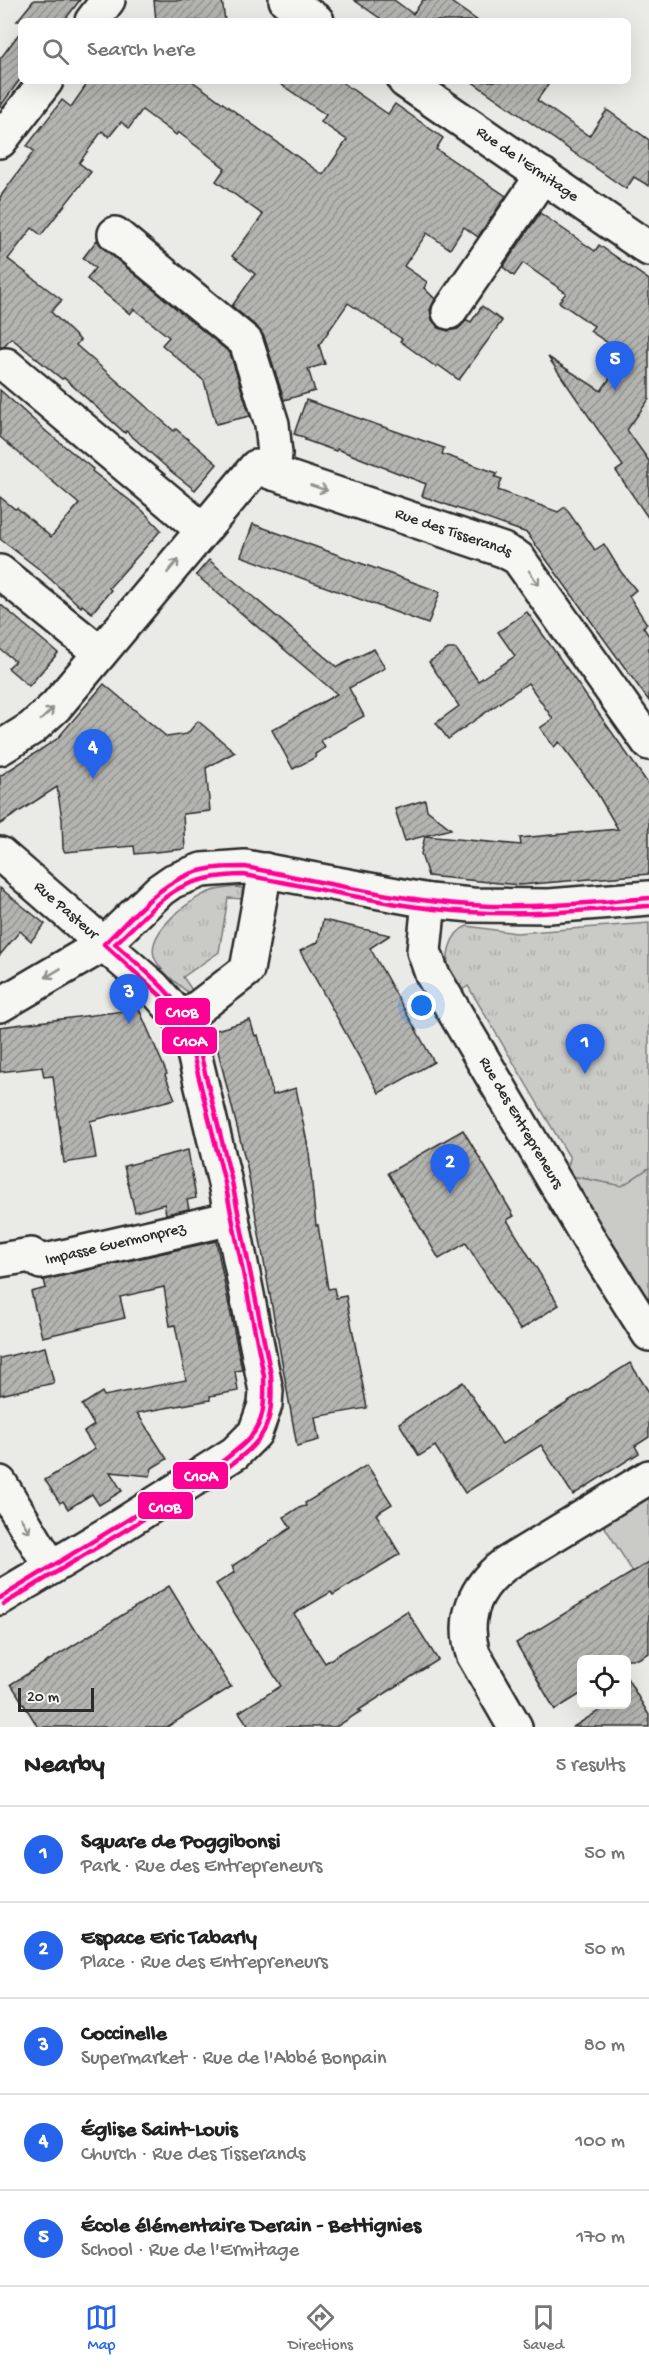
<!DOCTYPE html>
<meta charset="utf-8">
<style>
:root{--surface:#fff;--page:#f6f6f6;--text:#222;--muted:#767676;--line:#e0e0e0;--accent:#2563eb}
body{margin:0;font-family:"Gochi Hand",sans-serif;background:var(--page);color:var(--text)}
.controls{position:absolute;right:18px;bottom:18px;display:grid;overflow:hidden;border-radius:9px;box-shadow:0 6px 24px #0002}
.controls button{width:54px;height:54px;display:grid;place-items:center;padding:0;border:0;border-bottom:2px solid var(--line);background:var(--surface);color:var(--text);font:30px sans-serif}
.scale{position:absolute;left:18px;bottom:15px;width:76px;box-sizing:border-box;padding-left:6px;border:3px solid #2b2b2b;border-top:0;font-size:16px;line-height:21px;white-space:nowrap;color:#2b2b2b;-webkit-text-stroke:4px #f6f6f2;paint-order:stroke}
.you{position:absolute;left:422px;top:1006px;width:21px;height:21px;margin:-15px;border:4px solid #fff;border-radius:50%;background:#1a73e8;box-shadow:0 0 0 9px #1a73e833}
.badge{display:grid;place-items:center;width:39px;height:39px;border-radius:50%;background:var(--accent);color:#fff;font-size:20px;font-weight:700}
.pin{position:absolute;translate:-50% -50px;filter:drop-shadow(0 2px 3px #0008)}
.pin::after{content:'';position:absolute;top:32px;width:21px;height:18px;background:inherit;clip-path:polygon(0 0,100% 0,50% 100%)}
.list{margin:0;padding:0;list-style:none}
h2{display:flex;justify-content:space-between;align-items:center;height:78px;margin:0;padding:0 24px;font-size:26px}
h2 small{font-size:20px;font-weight:400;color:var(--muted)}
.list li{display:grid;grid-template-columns:39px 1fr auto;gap:18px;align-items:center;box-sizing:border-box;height:96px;padding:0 24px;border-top:2px solid var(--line)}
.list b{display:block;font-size:22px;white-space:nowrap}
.list p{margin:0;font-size:20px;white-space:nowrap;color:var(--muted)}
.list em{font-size:20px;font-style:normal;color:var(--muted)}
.icon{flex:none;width:33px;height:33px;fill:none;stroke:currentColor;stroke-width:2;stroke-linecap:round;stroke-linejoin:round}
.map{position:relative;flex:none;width:649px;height:1727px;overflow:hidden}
.search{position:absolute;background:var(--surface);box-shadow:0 6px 24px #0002;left:18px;right:18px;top:18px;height:66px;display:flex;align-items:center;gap:15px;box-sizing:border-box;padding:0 21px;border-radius:9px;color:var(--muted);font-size:22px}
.sheet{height:558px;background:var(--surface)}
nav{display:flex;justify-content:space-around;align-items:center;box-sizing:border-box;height:84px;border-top:2px solid var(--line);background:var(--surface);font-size:16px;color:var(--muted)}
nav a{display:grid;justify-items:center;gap:3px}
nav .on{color:var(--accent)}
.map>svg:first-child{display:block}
</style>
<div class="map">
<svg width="649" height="1727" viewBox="0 0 649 1727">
<defs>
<pattern id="grass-tufts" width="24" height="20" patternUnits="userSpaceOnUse" patternTransform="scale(1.5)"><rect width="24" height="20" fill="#cacac7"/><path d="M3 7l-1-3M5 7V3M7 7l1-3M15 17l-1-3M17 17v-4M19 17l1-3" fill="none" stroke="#aeaeab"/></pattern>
<pattern id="building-hatch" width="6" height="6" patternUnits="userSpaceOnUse" patternTransform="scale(1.5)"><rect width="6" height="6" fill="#b4b4b1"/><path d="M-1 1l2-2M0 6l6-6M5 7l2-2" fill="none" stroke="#939390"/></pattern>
</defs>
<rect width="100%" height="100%" fill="#eaeae6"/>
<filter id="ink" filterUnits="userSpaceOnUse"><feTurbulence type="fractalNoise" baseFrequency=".0167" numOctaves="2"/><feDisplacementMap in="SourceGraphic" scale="12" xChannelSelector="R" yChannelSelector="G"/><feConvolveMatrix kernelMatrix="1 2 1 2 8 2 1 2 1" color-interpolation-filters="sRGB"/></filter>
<g filter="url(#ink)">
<polygon fill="#dadad6" points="649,294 649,502 576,399"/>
<g fill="url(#grass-tufts)" stroke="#7a7a79" stroke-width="1.5">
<path d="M235 887 248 889 245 899 228 898 219 952 183 977 194 993 192 996C180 985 159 972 154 956 147 931 192 897 212 891 219 889 227 888 235 887Z"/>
<path d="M649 923V1168L622 1186 571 1176 567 1169 570 1158 468 986 461 991C458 985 452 979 450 974 444 957 450 933 467 926L516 933Z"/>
</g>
<g fill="#cacac7" stroke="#7a7a79" stroke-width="1.5">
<polygon points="649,1168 649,1308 571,1176 622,1186"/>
<polygon points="649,1492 649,1598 601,1521"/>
</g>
<g fill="url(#building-hatch)" stroke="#2b2b2b" stroke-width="1.5">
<polygon points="34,0 80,0 64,21 17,21"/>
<polygon points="154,0 222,0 225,21 156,21"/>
<polygon points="354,0 394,0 413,14 423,0 448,0 478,21 384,21"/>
<polygon points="21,31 21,78 0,107 0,59"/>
<polygon points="89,81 192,81 323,175 347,140 321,122 326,115 276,81 340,81 388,114 395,104 443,138 436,149 506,196 478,237 464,227 450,249 427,233 404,266 427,282 424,288 435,299 430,310 432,320 439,328 448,331 458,329 467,320 471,322 482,306 502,321 459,380 438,365 436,367 400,341 402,339 348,303 319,345 325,364 308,369 315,391 284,400 264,336 258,328 232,306 255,274 232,256 263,215 216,181 225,168 178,132 176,135 142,110 129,128 121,122 109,137 102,131 79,163 91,172 41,235 32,228 8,259 62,300 51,312 80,340 76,345 174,431 176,429 217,464 195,490 173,473 126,431 125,433 64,378 62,379 11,338 3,347 0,347 0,197 34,151 27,146 62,100 71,107"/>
<polygon points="471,81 551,81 537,100 589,136 607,110 649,140 649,186 634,177 626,189"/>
<polygon points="540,213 595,251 599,245 649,280 649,399 627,430 649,461 649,519 616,471 623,466 548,357 601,391 626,355 590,331 594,326 559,302 566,293 523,263 514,276 503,267"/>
<polygon points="97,240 103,248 230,353 250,416 216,424 204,381 162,345 169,337 134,309 130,314 87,279 95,268 83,258"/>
<polygon points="0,390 48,433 93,469 92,471 142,510 161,530 109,588 111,590 92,613 82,605 81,607 39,569 0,539 0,497 15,509 17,508 51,537 79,504 0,437"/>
<polygon points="306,400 444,448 442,454 497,473 495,477 502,479 498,490 558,512 565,507 595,550 604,544 621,572 636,590 629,596 647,624 643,627 649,636 649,701 527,533 422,496 426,484 337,449 336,451 305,440 306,438 294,434"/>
<polygon points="253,524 440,592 428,624 241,556"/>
<polygon points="209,560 337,667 374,649 385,668 349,688 364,716 321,740 325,748 315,754 316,757 293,769 272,730 337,694 196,575"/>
<polygon points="0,604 58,653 29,686 8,668 15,661 0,649"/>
<polygon points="527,612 649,785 649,874 520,885 428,876 421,854 425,836 521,845 520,838 618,829 594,788 559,742 554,747 540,728 553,719 528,683 448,739 436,723 459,706 429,662 448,649 456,649 478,681 515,656 498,632"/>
<polygon points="104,684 167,737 187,734 198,721 235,752 206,768 210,811 183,814 185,849 135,854 134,846 65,852 63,849 62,819 57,787 0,824 0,776 57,739"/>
<polygon points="425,800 427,810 451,829 405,841 395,809"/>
<polygon points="0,888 45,924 31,941 20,931 0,955"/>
<polygon points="323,920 390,935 370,948 434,1062 379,1093 300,951 318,942"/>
<polygon points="139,1009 167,1074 165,1075 175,1099 90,1121 96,1158 64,1163 53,1076 44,1077 42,1067 0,1072 0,1027"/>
<polygon points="250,1020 255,1036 258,1035 273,1095 296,1088 309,1152 316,1226 318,1225 328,1289 334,1288 336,1298 346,1296 367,1408 315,1417 319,1440 297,1446 247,1167 213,1031"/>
<polygon points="463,1130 514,1216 507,1220 559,1305 520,1330 466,1243 439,1259 388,1173"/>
<polygon points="188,1150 196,1198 187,1200 189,1209 166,1214 164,1204 135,1212 124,1166"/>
<polygon points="216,1241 242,1370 235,1371 238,1391 210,1396 210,1400 137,1413 167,1459 152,1468 150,1476 110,1472 122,1491 99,1505 92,1494 68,1509 63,1501 60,1503 45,1480 95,1449 84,1432 94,1425 82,1405 102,1392 104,1396 186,1380 175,1325 170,1326 164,1287 120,1297 125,1318 42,1337 31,1292 46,1288 44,1280"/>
<polygon points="45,1347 54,1383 0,1395 0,1358"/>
<polygon points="630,1363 649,1392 649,1437 635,1446 639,1453 573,1495 541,1445 465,1493 435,1446 419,1456 399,1423 463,1382 502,1444"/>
<polygon points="367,1465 392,1504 376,1514 400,1554 333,1595 331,1592 294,1614 325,1663 407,1611 438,1660 359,1710 361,1711 336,1727 249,1727 239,1712 281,1686 216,1584 235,1572 232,1566 291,1528 284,1517 298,1508 306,1506 305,1503"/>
<polygon points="649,1562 649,1653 638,1659 582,1659 582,1693 555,1710 516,1643"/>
<polygon points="169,1586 231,1687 167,1727 38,1727 11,1684"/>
<polygon points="627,1678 649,1715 649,1727 573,1727 610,1704 627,1704"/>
</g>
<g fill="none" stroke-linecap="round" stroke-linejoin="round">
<g stroke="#2b2b2b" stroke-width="38">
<g id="minor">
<polyline points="286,0 317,21"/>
<polyline points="92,21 108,0"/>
<path id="s1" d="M405 81 649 249"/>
<polyline points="0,141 46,81"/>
<polyline points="115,234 246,342 272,424 275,454 273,473"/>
<polyline points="449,312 543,175"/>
<polyline points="6,365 203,530"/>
<polyline points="0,572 100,653"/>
<path id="s2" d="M0 748 32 728 56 706 256 467 503 550 518 558 649 743"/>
<path id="s3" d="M0 854 153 987 182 1020 193 1049 225 1183 266 1391 265 1405 255 1433 235 1453 114 1530 0 1598"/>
<path id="s4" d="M429 901 424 951 432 974 587 1236 649 1334"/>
<polyline points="0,1005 104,944 160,890 173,881 202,870 245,867 429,901 472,905 549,906 649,898"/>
<polyline points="182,1020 247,970 265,870"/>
<path id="s5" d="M0 1260 31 1255 41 1262 232 1218"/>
<polyline points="0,1483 51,1567"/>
<path d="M515 1727 473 1654C462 1618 475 1587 504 1565L649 1477"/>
</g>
</g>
<use href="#minor" stroke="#f6f6f2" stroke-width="33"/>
<g stroke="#f6f6f2" stroke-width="9">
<path id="bus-1" d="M0 1598 219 1464C258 1434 266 1427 264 1376L225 1183 188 1034 161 996 104 944C132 918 160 881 199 871 214 867 229 867 245 867 319 881 395 900 471 905 530 909 590 903 649 898"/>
</g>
<g stroke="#f6f6f2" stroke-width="9">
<path id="bus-2" d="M4 1604 224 1470C265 1439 274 1428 271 1375L232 1182 195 1032C176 995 146 971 115 944 163 900 173 876 244 875 319 888 395 908 470 912 530 916 590 910 649 906"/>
</g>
<use href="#bus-1" stroke="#ff0096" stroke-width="4.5"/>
<use href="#bus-2" stroke="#ff0096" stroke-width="4.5"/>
</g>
<defs><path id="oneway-shaft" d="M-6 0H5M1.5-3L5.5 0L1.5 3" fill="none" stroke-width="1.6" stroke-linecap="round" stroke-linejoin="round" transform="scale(1.5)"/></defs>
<g stroke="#90908e">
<use href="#oneway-shaft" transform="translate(319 488) rotate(18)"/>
<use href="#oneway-shaft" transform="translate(173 566) rotate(-50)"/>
<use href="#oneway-shaft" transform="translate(534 578) rotate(55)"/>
<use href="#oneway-shaft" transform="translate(47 714) rotate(-44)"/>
<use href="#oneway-shaft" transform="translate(53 973) rotate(149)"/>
<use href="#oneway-shaft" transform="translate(25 1525) rotate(59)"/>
</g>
</g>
<g text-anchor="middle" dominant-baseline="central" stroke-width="4.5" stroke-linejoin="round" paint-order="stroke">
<g font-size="16" fill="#2b2b2b" stroke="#f6f6f2">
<text stroke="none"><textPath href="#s1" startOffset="148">Rue de l'Ermitage</textPath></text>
<text stroke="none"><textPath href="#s2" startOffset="590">Rue des Tisserands</textPath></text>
<text stroke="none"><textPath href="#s3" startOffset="87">Rue Pasteur</textPath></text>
<text stroke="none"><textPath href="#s4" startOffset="248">Rue des Entrepreneurs</textPath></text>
<text stroke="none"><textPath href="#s5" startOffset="120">Impasse Guermonprez</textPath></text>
</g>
</g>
<g stroke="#f6f6f2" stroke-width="2">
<rect x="154" y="997" width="57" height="29" rx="6" fill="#ff0096"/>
<rect x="161" y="1026" width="57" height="29" rx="6" fill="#ff0096"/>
<rect x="172" y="1461" width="57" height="29" rx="6" fill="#ff0096"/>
<rect x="137" y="1491" width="57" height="29" rx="6" fill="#ff0096"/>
</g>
<g font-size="16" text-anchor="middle" font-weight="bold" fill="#fff">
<text x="182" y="1017">C10B</text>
<text x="190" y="1046">C10A</text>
<text x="201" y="1481">C10A</text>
<text x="165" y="1512">C10B</text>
</g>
</svg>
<div class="controls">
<button><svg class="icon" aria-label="locate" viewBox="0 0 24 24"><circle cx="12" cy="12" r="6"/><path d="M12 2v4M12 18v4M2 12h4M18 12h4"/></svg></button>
</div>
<div class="scale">20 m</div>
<div class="you"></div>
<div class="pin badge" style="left:585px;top:1074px">1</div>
<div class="pin badge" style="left:450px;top:1194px">2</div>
<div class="pin badge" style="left:129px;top:1024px">3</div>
<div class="pin badge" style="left:93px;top:779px">4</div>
<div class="pin badge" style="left:615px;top:391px">5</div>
<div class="search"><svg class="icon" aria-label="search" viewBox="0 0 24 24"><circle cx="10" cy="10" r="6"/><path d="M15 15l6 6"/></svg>Search here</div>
</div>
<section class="sheet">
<h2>Nearby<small>5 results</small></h2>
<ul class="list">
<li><span class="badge">1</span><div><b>Square de Poggibonsi</b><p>Park · Rue des Entrepreneurs</p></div><em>50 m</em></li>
<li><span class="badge">2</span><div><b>Espace Eric Tabarly</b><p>Place · Rue des Entrepreneurs</p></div><em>50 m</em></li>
<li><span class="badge">3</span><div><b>Coccinelle</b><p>Supermarket · Rue de l'Abbé Bonpain</p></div><em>80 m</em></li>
<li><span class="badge">4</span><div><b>Église Saint-Louis</b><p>Church · Rue des Tisserands</p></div><em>100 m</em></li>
<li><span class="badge">5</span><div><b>École élémentaire Derain - Bettignies</b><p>School · Rue de l'Ermitage</p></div><em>170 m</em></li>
</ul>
</section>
<nav>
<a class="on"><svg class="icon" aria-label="map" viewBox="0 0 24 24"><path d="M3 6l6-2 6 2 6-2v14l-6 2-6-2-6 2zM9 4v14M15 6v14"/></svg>Map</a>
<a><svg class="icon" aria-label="directions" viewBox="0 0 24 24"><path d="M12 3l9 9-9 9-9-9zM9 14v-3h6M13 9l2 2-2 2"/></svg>Directions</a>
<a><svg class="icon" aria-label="saved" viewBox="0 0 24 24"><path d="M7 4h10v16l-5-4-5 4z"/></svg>Saved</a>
</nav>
